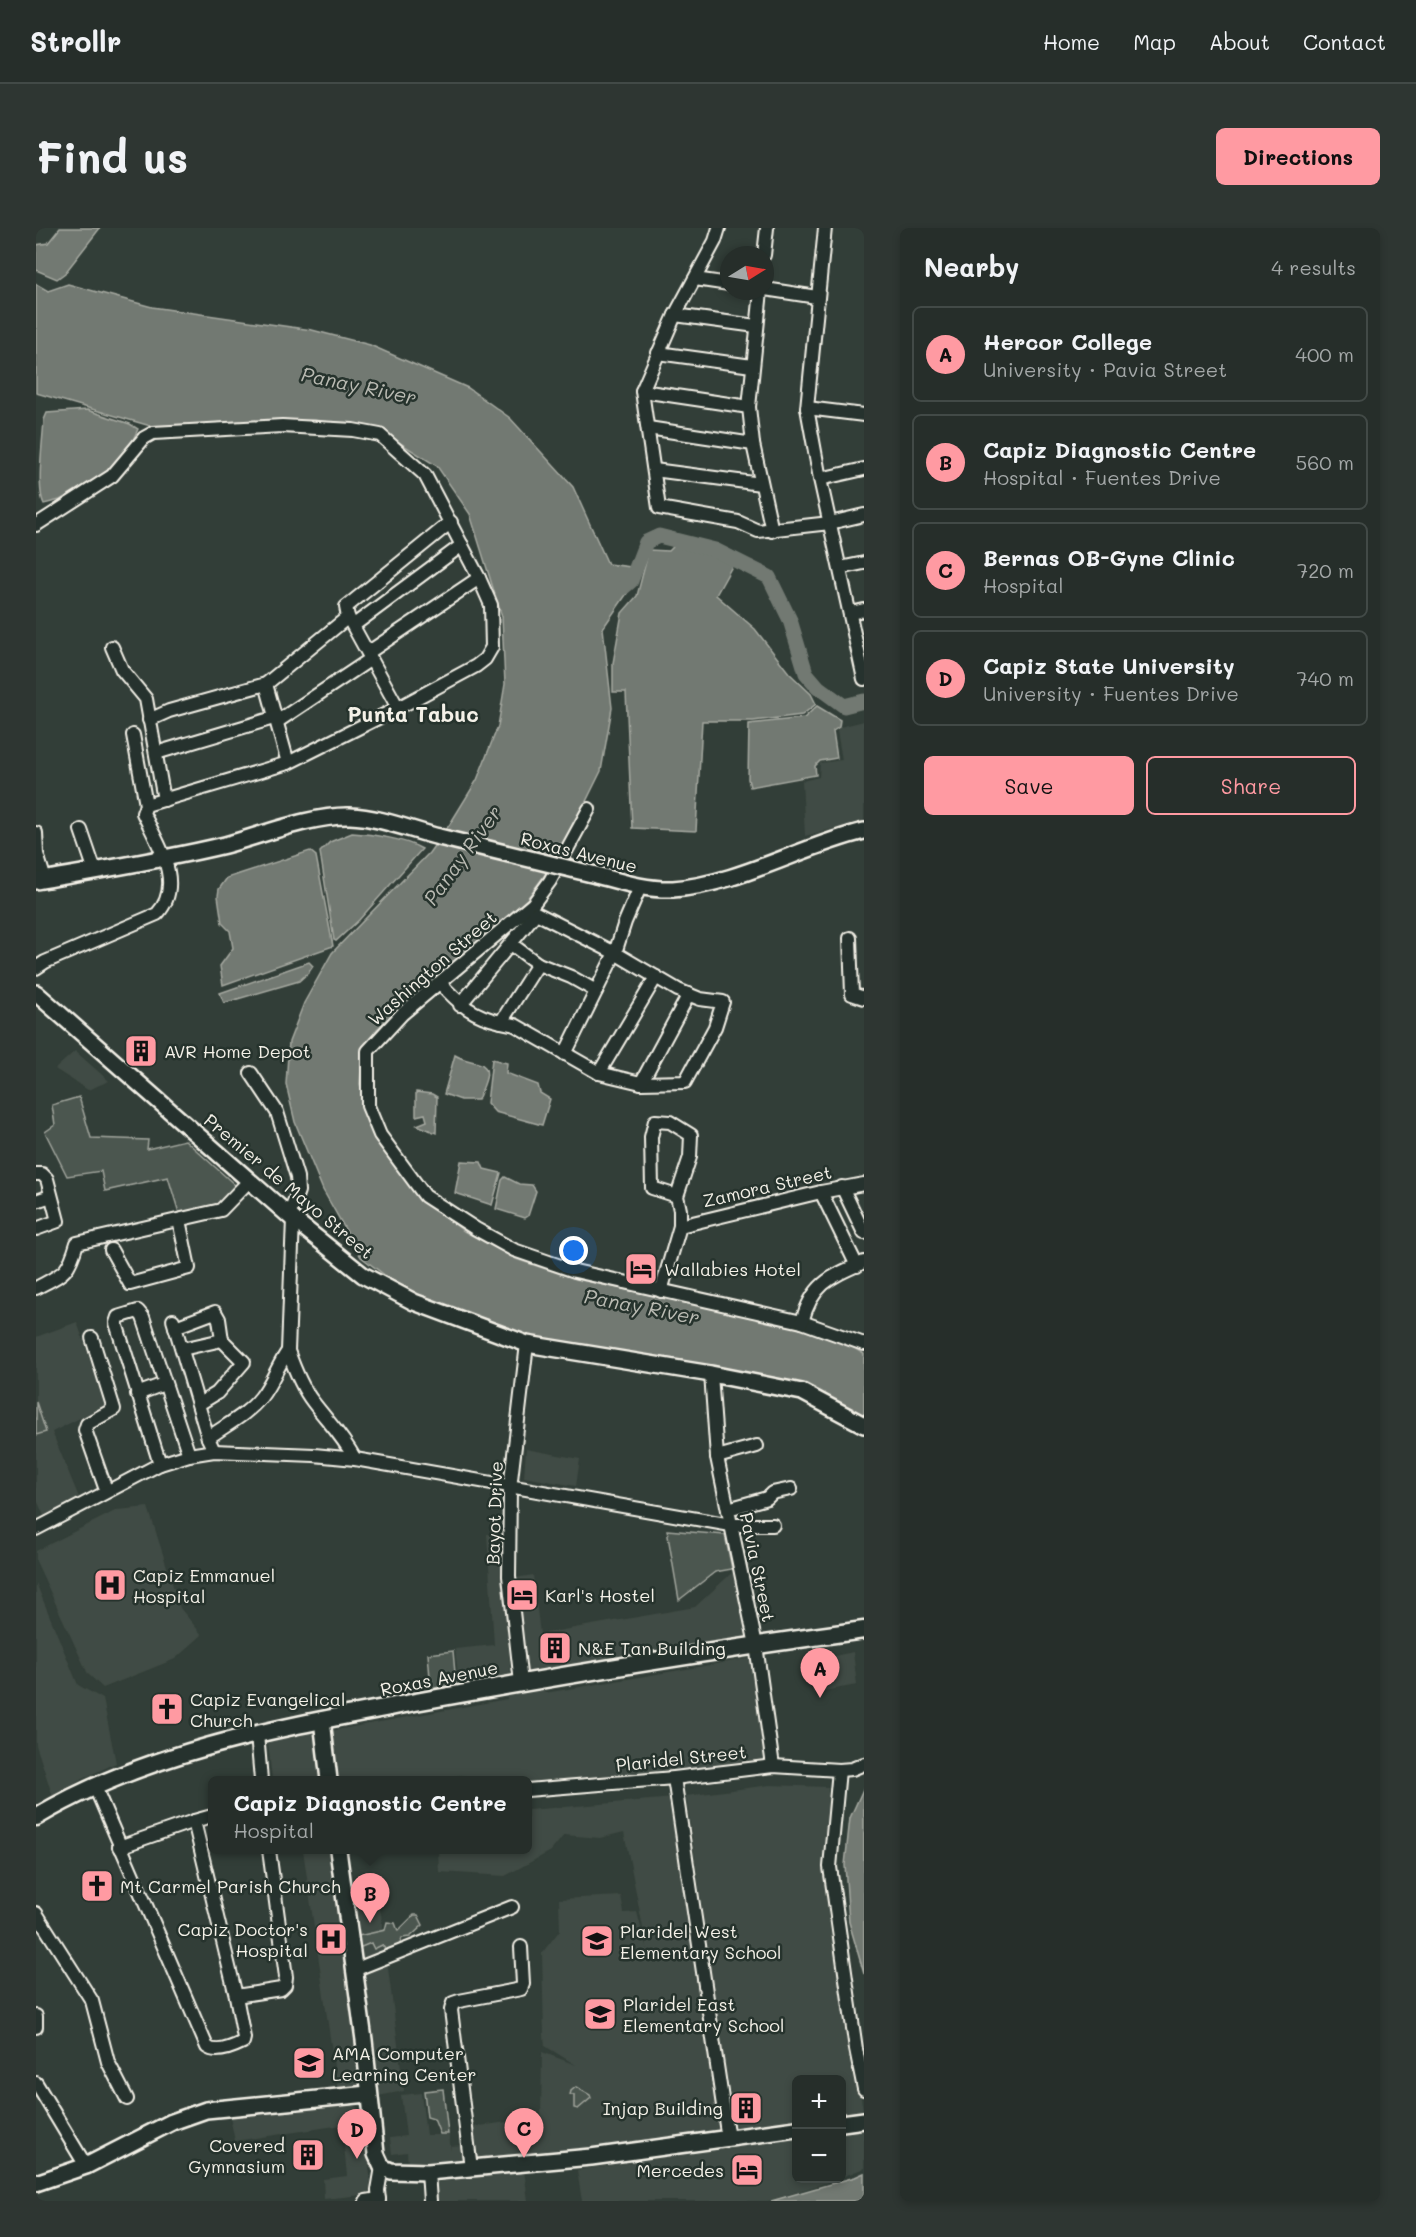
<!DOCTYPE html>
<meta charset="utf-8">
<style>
:root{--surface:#262e2a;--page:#2e3632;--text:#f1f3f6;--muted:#a4a8a8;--line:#424a47;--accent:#ff9aa2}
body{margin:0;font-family:Mali,sans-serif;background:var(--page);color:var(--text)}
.controls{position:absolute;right:18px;bottom:18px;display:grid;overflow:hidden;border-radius:9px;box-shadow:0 3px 9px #0003}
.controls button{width:54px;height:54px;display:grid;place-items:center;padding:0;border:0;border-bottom:2px solid var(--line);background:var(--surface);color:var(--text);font:30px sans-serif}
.compass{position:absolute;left:684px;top:18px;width:54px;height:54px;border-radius:50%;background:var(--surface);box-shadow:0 3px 9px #0003;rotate:79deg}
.you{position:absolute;left:538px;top:1023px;width:21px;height:21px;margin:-15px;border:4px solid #fff;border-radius:50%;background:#1a73e8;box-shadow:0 0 0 9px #1a73e833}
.badge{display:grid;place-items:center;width:39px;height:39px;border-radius:50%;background:var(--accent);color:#111;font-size:20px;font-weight:700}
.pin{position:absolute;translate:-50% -50px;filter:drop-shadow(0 2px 3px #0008)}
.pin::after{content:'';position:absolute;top:32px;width:21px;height:18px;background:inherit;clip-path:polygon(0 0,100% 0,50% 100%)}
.popup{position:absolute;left:172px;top:1548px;width:324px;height:78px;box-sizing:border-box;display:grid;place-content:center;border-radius:9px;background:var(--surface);filter:drop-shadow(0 2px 4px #0005);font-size:20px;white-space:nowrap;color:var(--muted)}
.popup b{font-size:22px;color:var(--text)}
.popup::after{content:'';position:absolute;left:50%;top:100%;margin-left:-12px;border:12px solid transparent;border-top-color:var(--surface)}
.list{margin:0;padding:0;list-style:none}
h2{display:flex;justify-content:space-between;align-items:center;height:78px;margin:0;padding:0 24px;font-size:26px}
h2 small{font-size:20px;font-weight:400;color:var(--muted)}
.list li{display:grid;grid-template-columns:39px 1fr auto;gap:18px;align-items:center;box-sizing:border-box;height:96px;margin:0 12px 12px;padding:0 12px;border:2px solid var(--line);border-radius:9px}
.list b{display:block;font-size:22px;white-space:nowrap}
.list p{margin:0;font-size:20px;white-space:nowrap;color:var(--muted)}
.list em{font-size:20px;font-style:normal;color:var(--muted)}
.actions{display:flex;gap:12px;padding:18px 24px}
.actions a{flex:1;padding:14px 0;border:2px solid var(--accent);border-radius:9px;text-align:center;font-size:21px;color:var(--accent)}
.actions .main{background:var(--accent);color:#111}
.map{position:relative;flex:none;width:828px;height:1973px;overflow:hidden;border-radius:9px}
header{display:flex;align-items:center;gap:36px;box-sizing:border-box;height:84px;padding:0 30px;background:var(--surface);border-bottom:2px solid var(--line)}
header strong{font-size:28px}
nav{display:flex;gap:33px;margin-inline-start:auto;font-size:21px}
.intro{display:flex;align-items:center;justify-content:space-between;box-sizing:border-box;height:144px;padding:0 36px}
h1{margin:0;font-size:42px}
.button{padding:15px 27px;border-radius:9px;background:var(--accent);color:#111;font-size:21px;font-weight:700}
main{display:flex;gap:36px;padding:0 36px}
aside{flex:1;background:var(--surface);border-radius:9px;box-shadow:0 3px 9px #0003}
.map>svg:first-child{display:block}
</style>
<header>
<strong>Strollr</strong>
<nav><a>Home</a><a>Map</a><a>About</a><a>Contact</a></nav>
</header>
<div class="intro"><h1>Find us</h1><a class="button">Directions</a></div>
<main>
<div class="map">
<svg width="828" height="1973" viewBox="0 0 828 1973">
<rect width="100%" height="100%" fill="#323e38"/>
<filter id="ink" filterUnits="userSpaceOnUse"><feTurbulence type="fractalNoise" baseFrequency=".0167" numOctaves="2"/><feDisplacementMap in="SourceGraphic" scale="12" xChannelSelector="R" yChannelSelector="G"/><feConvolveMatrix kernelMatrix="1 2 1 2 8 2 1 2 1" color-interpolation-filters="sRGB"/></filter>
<g filter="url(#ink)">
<g fill="#404b44">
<polygon points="828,493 828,593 769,608 766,553 783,549 784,535 806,532 801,503 804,499"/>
<polygon points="39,823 73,853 52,862 19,841"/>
<polygon points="41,1094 70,1177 16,1204 44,1272 9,1290 0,1270 0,1109"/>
<polygon points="490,1221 544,1231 540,1258 488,1249"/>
<polygon points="112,1279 144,1380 166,1407 139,1431 67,1460 52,1446 0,1333 0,1323 81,1282"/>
<polygon points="451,1306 469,1307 468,1348 475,1449 423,1456 419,1421 458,1417"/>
<polygon points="701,1340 713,1411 490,1450 479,1350 497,1347 504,1406 659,1379"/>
<polygon points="0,1355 42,1457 67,1471 80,1535 48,1550 17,1569 0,1517"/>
<polygon points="817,1424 821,1457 777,1465 776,1456 785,1454 780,1432"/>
<polygon points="715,1430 732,1533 559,1552 492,1556 491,1552 447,1552 425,1547 393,1552 301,1552 294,1503 471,1471 471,1468 508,1462 509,1465"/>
<polygon points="282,1502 289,1552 236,1552 232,1513"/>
<polygon points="734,1557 792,1559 793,1642 815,1808 828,1888 806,1891 806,1852 760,1852 760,1897 698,1906 650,1568"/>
<polygon points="638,1570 685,1907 558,1919 558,1922 533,1926 532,1921 372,1937 371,1924 356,1926 354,1910 370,1908 365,1867 385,1865 390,1907 413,1907 415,1923 415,1918 439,1916 437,1899 505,1889 506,1824 540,1837 509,1818 508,1807 506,1725 524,1702 523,1671 585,1668 588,1685 601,1684 613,1730 588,1604 564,1610 528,1607 515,1623 469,1648 403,1644 402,1622 491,1622 492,1582"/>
<polygon points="267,1622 298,1622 330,1863 302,1865"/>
<polygon points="344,1679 368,1863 342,1868 318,1682"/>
<polygon points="302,1876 303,1879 318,1877 324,1882 328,1892 336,1966 288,1971 287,1951 311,1948 306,1897 199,1913 194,1889"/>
<polygon points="828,1902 828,1940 806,1949 806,1905"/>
<polygon points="760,1911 760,1950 802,1951 732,1973 546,1973 541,1942"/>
<polygon points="488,1942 492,1973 396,1973 394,1955"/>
</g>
<g fill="#4c564f" stroke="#a0a49c" stroke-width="1.5">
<polygon points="43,869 55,910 112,912 111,921 149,912 199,957 182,977 143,985 132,949 69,963 65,943 31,948 9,904 19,897 16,877"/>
<polygon points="0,1174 10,1204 0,1207"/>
<polygon points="631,1302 689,1307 696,1341 679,1344 643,1372"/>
<polygon points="417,1423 420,1456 395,1461 392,1426"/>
<polygon points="378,1687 382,1687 387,1697 374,1709 366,1710 362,1721 353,1726 346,1717 338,1721 335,1715 323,1720 322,1708 349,1702 351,1694 359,1695 362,1703"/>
<polygon points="540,1859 554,1867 555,1870 542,1881 538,1880 538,1867 534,1867 535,1863"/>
<polygon points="407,1861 412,1906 404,1906 398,1891 391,1889 388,1863"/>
</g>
<g fill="#727972" stroke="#a6a9a1" stroke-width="1.5">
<polygon points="24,0 64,0 29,45 21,51 0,42 0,17 12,15"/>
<polygon points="0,56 12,63 32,56 116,79 276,102 334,117 432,160 474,190 537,259 572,336 595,339 601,351 567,400 576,480 565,543 524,626 491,671 341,801 326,824 324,856 332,889 349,925 386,972 428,1003 480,1031 540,1051 774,1101 813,1117 828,1126 828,1191 774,1163 475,1105 380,1071 325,1029 287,962 259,894 250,856 253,814 268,775 296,725 393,625 414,596 441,552 462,498 469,456 466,389 434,286 401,238 350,206 279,192 118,199 0,165"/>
<path d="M51 182 94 196 102 201 88 231 81 238 24 272 8 276C0 261 7 211 8 192L11 185Z"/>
<polygon points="647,314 682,323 700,331 680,367 719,401 753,445 775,466 780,476 766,487 717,493 666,493 660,603 596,600 590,464 577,464 577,435 586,385 601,368 613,322 633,323 640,316"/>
<polygon points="781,478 804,492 803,499 797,503 801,530 784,533 779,538 780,547 714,559 712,551 713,496 768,490"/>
<path d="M316 605C335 606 370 611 386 621L323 692 300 713 298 712 284 624 294 614Z"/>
<polygon points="274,623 280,628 297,718 187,757 184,738 197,720 194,703 186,695 182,668 183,661 191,650"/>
<polygon points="273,734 277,738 273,744 263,753 188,775 184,765"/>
<path d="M419 827C427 832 433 832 442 835 460 840 445 861 442 872H425L408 866Z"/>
<polygon points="456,831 471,835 470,845 502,857 504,865 514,871 506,897 459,884 451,875"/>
<polygon points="380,864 396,866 401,869 400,905 381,897 391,893 389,886 380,888"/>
<polygon points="425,933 445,934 448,941 465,945 456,977 419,965"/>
<polygon points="469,949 483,956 496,957 500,963 492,988 489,990 460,981 466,952"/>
<polygon points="828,1559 828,1746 813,1694 809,1637 814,1590"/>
<polygon points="828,1945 828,1973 735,1973 819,1949"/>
</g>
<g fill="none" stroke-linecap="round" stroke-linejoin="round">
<polyline stroke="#727972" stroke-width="15" points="588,359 595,353 610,314 623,308 679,322 733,349 754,392 770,445 782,459 808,478 828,473"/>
<g stroke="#f4f1e8" stroke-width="16">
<g id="minor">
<polyline points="683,0 679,13 639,87 606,163 623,280 702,294 722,303 794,295 828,287"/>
<polyline points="789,0 771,180 784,251 828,451"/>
<polyline points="728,27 731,0"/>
<polyline points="659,51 693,56"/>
<polyline points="729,61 781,69"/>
<polyline points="725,63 713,179 717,216 736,303"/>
<polyline points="639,87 720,98"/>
<polyline points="622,125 716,138"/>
<polyline points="606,163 713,179"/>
<polyline points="771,180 828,187"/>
<polyline points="612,200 717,216"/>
<polyline points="618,242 725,256"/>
<polyline points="784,251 828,241"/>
<path d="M0 297 76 248 108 210 117 205 246 198 317 202 344 207 389 247 443 350 455 377 456 419 449 431 440 438 362 480 252 535 110 577 107 585C122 616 149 656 121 686L9 734 0 740"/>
<polyline points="804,340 828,335"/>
<polyline points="815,385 828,382"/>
<polyline points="318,397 426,317"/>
<polyline points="76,419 86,442 110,471 128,572"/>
<polyline points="333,424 443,350"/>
<polyline points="230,456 252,535"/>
<polyline points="362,480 312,389 310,379 415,294"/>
<polyline points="113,492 133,483 230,456 312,389"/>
<polyline points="242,493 335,431"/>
<polyline points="97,507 110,577"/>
<polyline points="120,525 241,489"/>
<polyline points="553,581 514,653 497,676 366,786 332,823 332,878 344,907 389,968 440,1001 478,1022 539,1043 766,1094 828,1116"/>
<polyline points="45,602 59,643"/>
<polyline points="0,605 1,626 9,652"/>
<polyline points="814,710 816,766 828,770"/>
<polyline points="475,716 502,736"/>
<path d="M404 755C423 776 437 788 465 794"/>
<polyline points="424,777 500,685 579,725 642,762 664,771 687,774 679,799 649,854 605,855 563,845 479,797 465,794 502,736 535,749 560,763"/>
<polyline points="529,826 579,725 589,694 604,659"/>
<polyline points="215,845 241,884 261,949 262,963 253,988"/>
<polyline points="563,845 620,749"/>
<polyline points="605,855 653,766"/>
<polyline points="0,946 6,946 11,951 22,993 0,1001"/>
<polyline points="806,959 828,1005"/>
<polyline points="785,964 821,1038"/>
<polyline points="0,973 15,968"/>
<path d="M257 991 252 1123C258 1140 266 1160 277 1174 293 1195 306 1207 319 1231"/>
<polyline points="644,998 785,964 828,956"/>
<polyline points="75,1022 94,1056 153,1040 143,992"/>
<path d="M0 1060C28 1045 32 1046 41 1015L185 982 214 952"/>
<polyline points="625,1063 644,998 644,982 641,968 654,929 655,907 634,894 619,893 615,909 616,960 641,968"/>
<polyline points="137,1092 172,1210 178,1223"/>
<path d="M766 1094C776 1056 794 1049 828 1034"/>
<polyline points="139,1099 179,1084 183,1091 186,1112 208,1134 181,1165 163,1176"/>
<polyline points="56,1110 78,1181 51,1196 49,1202 70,1262"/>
<polyline points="146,1121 186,1112"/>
<polyline points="675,1146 681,1229 720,1417 737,1538"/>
<polyline points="101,1166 128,1156"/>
<path d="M172 1210C190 1197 212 1186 225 1169 236 1155 242 1137 252 1123"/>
<polyline points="681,1229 721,1218"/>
<polyline points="124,1236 80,1095 82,1089 102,1083 107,1089 153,1227"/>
<polyline points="692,1281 731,1270 736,1265 755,1261"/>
<polyline points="0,1301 124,1236 153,1227 178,1223 278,1227 319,1231 695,1297 737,1297"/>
<polyline points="485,1455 473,1348 474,1260 491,1116"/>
<polyline points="221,1506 225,1552"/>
<polyline points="803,1542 794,1639 820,1821 828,1861"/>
<polyline points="638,1550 692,1911"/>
<path d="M59 1559 171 1819C180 1826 197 1819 207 1814L208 1810 200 1768 158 1593"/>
<polyline points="491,1562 638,1550 737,1538 803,1542 816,1541 828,1536"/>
<polyline points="83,1619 158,1593 176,1588"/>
<polyline points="0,1685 56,1773 72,1834 91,1871"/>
<polyline points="318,1742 476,1679"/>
<polyline points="200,1768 245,1761 249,1757 250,1749 233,1622"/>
<polyline points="0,1788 0,1799"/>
<polyline points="0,1855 50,1938"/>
<polyline points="435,1940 415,1782 417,1775 423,1773 485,1761 487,1756 485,1719"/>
<polyline points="392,1944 394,1973"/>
<polyline points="330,1973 343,1971"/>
<polyline points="343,1973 342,1962 346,1939"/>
</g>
</g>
<g stroke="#f4f1e8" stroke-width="20">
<g id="major">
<path d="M560 647C586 654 610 662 637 661 700 657 766 618 828 603"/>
<path d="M0 653C63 642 127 632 189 617 227 607 275 587 314 588 344 589 375 602 403 609"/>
<polyline points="0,765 257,991 327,1047 378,1074 491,1116 675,1146 766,1164 828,1197"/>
<polyline points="286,1492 293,1552"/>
<polyline points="302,1622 328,1812 340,1926 346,1939 355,1943 392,1944 555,1929 760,1901"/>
<polyline points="806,1895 828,1892"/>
<polyline points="0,1955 50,1938 136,1894 170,1882 332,1866"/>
</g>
</g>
<g stroke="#f4f1e8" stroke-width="21">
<path id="highway" d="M0 1589C116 1520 254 1498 385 1473 532 1446 680 1422 828 1402"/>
</g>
<use href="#minor" stroke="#26332d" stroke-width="12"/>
<use href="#major" stroke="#26332d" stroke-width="15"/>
<use href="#highway" stroke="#26332d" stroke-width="16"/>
<g stroke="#f4f1e8" stroke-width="20" stroke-linecap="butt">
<polyline id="major-bridge" points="403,609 560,647"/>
</g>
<use href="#major-bridge" stroke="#26332d" stroke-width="15"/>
</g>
</g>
<defs>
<g id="building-square" transform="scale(1.725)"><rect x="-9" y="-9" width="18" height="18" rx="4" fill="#ff9aa2" stroke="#26332d"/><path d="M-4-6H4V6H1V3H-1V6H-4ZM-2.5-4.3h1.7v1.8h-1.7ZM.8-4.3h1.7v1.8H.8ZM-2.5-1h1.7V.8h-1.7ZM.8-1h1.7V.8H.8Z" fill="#111"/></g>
<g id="hotel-square" transform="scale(1.725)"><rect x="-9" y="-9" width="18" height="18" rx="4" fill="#ff9aa2" stroke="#26332d"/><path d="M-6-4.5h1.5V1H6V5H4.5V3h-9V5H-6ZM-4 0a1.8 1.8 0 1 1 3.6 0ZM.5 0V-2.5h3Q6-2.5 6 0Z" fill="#111"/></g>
<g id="hospital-square" transform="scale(1.725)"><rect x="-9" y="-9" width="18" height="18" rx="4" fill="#ff9aa2" stroke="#26332d"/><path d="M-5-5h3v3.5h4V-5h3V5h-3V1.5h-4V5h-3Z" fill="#111"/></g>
<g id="church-square" transform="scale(1.725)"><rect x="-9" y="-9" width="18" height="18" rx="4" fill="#ff9aa2" stroke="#26332d"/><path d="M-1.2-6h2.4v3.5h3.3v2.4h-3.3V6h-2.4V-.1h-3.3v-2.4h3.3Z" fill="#111"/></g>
<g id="school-square" transform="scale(1.725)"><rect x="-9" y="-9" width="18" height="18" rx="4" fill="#ff9aa2" stroke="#26332d"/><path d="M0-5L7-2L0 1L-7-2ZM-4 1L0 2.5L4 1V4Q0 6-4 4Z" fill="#111"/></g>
<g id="university-square" transform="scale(1.725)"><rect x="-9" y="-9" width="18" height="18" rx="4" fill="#ff9aa2" stroke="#26332d"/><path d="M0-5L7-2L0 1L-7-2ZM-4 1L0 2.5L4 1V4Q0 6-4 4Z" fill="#111"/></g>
</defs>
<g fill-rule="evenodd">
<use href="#building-square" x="105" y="823"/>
<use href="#hotel-square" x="605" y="1041"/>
<use href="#hospital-square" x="74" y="1357"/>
<use href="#hotel-square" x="486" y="1367"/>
<use href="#building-square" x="519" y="1420"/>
<use href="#church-square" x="131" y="1481"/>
<use href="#church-square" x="61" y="1658"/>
<use href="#hospital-square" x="295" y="1711"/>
<use href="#school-square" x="561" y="1713"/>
<use href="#school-square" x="564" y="1786"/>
<use href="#university-square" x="273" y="1835"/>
<use href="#building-square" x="710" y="1880"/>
<use href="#building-square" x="272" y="1927"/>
<use href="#hotel-square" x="711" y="1942"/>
</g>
<g text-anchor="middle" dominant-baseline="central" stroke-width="5" stroke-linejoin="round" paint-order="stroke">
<g font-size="18" fill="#f4f1e8" stroke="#26332d">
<text transform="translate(543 624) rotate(14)">Roxas Avenue</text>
<text transform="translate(396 740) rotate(-41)">Washington Street</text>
<text transform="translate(253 958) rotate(40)">Premier de Mayo Street</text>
<text transform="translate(731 958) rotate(-13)">Zamora Street</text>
<text transform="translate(458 1285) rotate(-88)">Bayot Drive</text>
<text transform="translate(722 1339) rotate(78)">Pavia Street</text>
<text transform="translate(403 1450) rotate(-11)">Roxas Avenue</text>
<text transform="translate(645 1530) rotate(-6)">Plaridel Street</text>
</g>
<g font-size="18" fill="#f4f1e8" stroke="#26332d" text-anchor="start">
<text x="128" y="823">AVR Home Depot</text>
<text x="628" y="1041">Wallabies Hotel</text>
<text x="97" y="1347">Capiz Emmanuel<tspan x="97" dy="21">Hospital</tspan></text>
<text x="509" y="1367">Karl's Hostel</text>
<text x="542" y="1420">N&amp;E Tan Building</text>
<text x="154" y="1471">Capiz Evangelical<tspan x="154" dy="21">Church</tspan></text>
<text x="84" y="1658">Mt Carmel Parish Church</text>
<text x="272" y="1701" text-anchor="end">Capiz Doctor's<tspan x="272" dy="21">Hospital</tspan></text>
<text x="584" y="1703">Plaridel West<tspan x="584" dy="21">Elementary School</tspan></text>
<text x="587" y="1776">Plaridel East<tspan x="587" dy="21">Elementary School</tspan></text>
<text x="296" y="1825">AMA Computer<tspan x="296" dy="21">Learning Center</tspan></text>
<text x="687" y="1880" text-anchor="end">Injap Building</text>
<text x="249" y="1917" text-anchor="end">Covered<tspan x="249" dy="21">Gymnasium</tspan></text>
<text x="688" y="1942" text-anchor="end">Mercedes</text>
</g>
<g font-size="20" font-style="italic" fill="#babbb3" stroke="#26332d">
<text transform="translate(323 157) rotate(12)">Panay River</text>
<text transform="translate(426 627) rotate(-54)">Panay River</text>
<text transform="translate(606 1078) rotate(11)">Panay River</text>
</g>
<g font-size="21" font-weight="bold" fill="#f4f1e8" stroke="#26332d">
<text x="377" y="485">Punta Tabuc</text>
</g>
</g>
</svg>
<div class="controls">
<button>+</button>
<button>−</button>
</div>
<svg class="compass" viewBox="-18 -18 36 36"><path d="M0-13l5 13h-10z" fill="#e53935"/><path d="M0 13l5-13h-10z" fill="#a4a8a8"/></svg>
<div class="you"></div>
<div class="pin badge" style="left:784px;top:1470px">A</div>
<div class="pin badge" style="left:334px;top:1695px">B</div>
<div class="popup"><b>Capiz Diagnostic Centre</b>Hospital</div>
<div class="pin badge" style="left:488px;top:1930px">C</div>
<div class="pin badge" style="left:321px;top:1931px">D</div>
</div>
<aside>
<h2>Nearby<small>4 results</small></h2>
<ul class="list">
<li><span class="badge">A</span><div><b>Hercor College</b><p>University · Pavia Street</p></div><em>400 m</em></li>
<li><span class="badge">B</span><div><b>Capiz Diagnostic Centre</b><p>Hospital · Fuentes Drive</p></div><em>560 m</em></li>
<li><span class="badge">C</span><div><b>Bernas OB-Gyne Clinic</b><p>Hospital</p></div><em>720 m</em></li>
<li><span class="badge">D</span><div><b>Capiz State University</b><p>University · Fuentes Drive</p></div><em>740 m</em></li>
</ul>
<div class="actions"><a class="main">Save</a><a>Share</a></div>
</aside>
</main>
